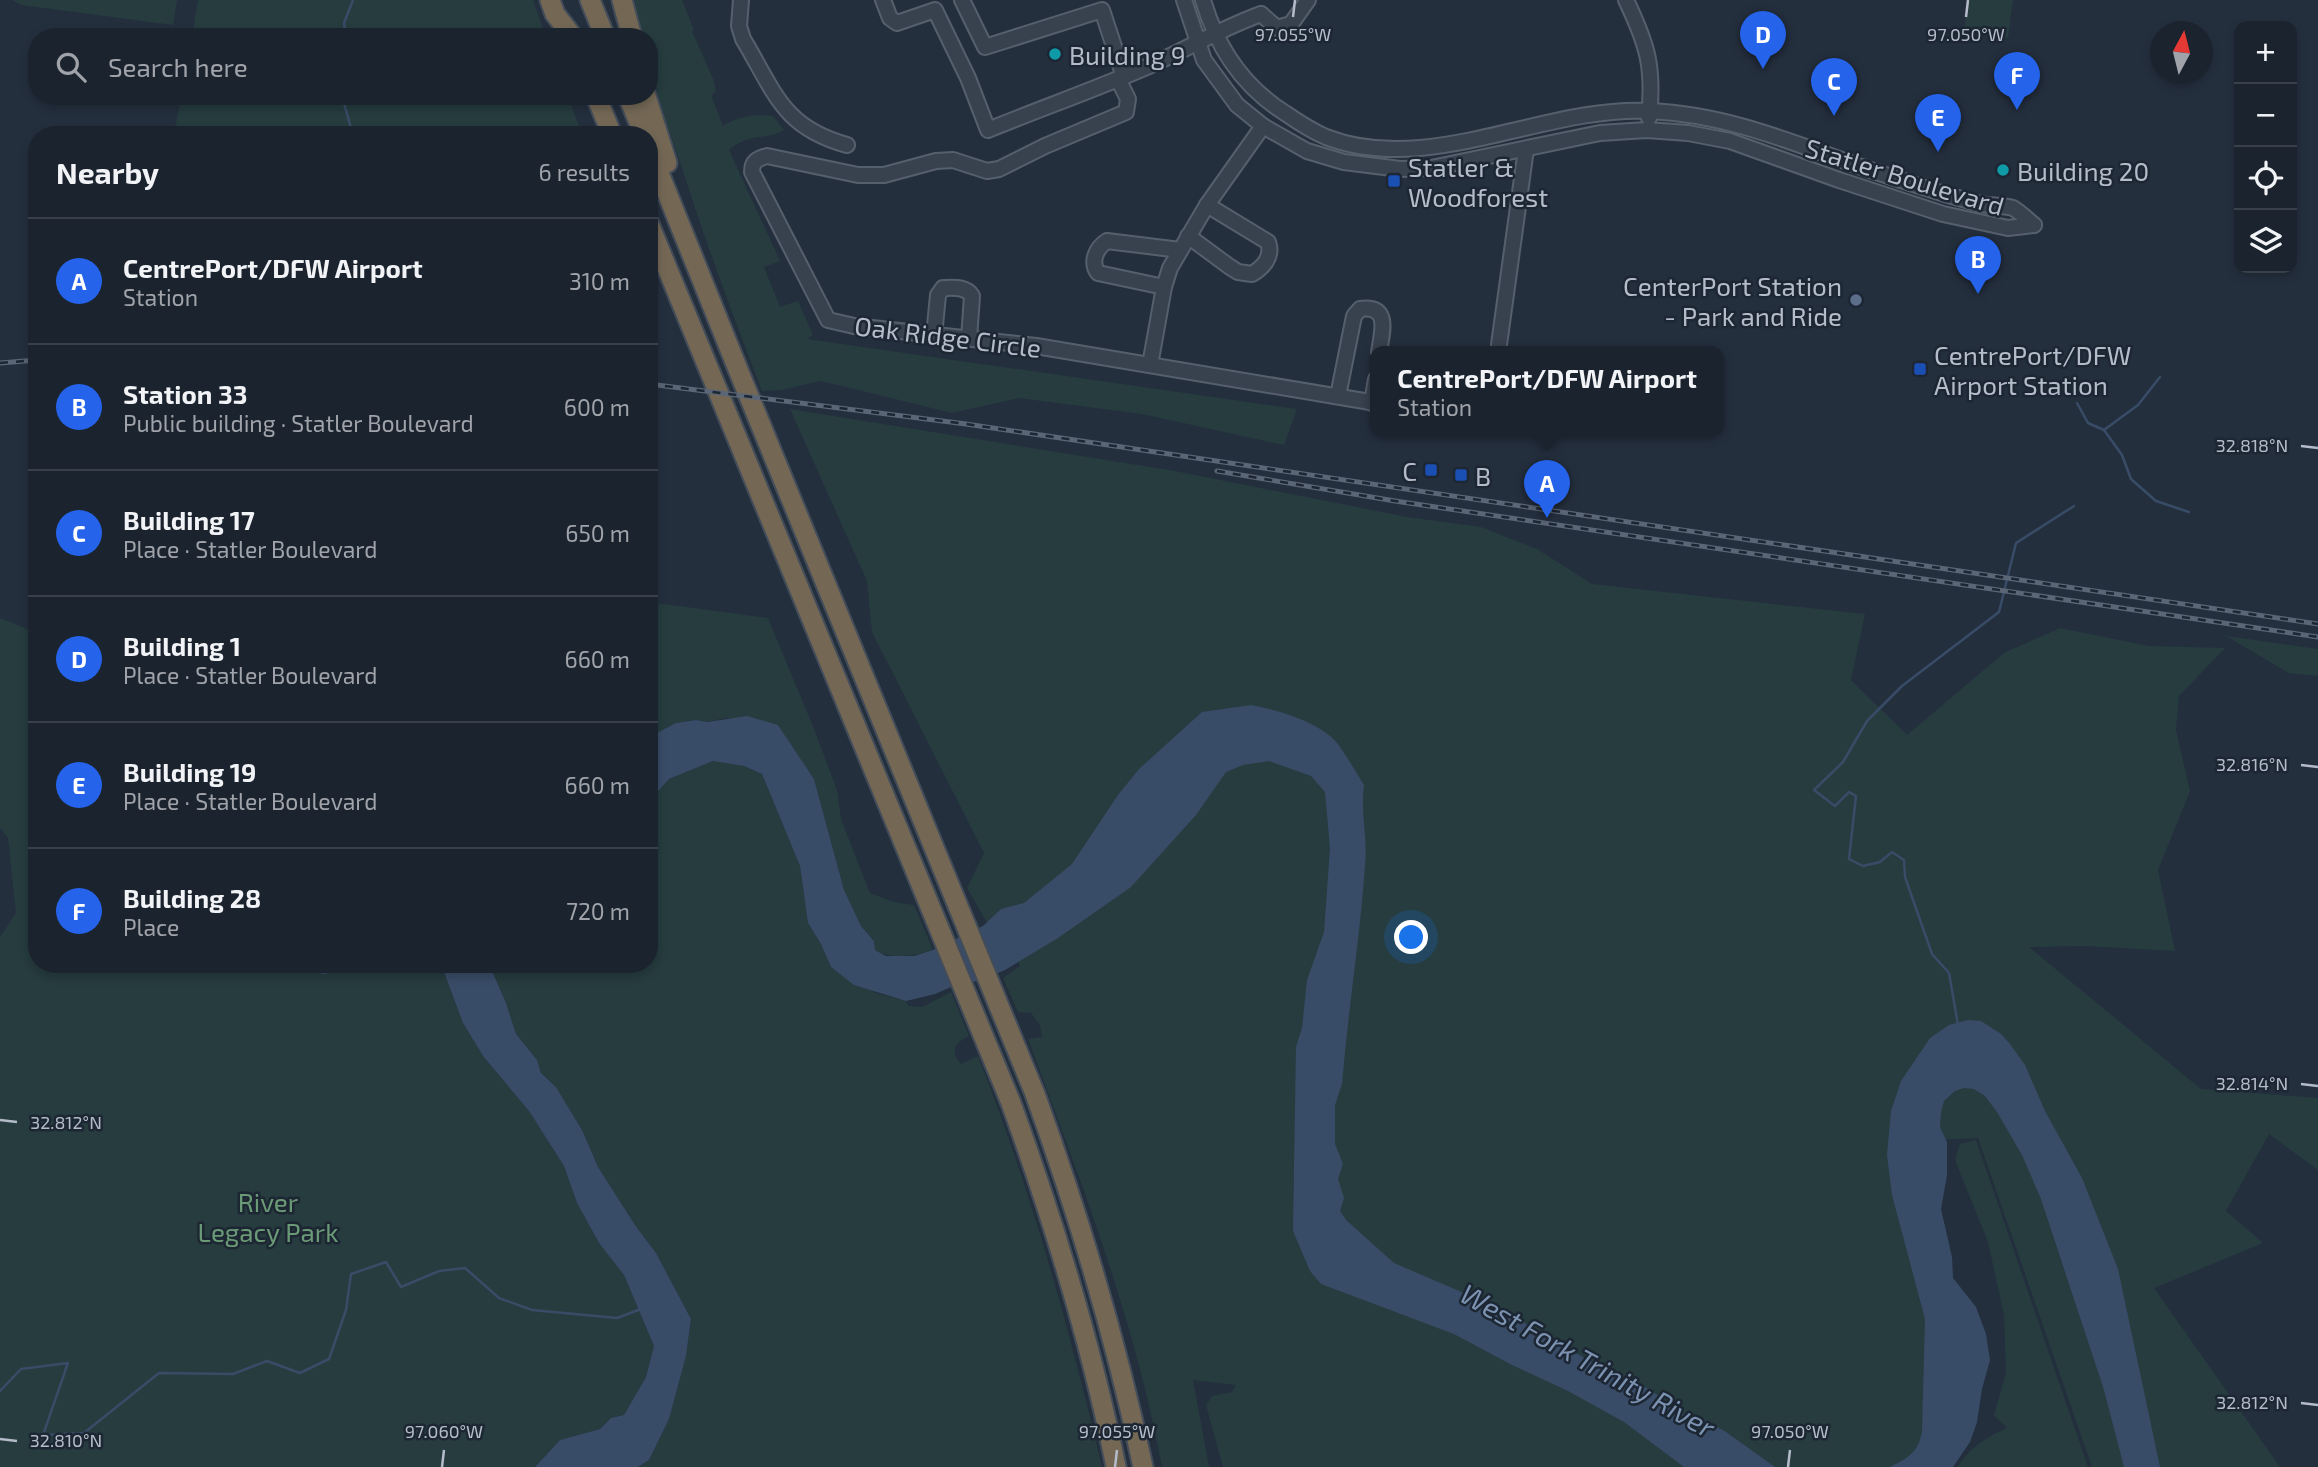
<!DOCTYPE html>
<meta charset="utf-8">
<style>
:root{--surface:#1b232e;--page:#242b36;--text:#f1f3f6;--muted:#a0a4aa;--line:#39404a;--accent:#2563eb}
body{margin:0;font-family:"Exo 2",sans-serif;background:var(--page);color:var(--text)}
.controls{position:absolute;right:21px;top:21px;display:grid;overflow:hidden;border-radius:14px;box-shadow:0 4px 10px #0003}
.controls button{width:63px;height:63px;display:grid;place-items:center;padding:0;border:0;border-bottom:2px solid var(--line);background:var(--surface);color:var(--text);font:35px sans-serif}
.compass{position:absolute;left:2150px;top:21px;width:63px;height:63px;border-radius:50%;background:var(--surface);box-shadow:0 4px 10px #0003;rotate:7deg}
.you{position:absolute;left:1412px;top:938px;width:24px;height:24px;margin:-18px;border:5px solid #fff;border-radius:50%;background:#1a73e8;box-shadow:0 0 0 10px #1a73e833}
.badge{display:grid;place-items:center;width:46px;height:46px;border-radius:50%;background:var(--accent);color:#fff;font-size:23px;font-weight:700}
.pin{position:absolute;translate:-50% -58px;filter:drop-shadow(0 2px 4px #0008)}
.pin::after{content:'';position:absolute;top:37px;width:24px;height:21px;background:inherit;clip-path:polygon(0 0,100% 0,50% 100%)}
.popup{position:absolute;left:1370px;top:346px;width:354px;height:91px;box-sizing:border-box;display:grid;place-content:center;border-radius:14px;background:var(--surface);filter:drop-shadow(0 2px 5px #0005);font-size:23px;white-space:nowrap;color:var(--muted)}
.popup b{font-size:26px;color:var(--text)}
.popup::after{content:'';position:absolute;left:50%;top:100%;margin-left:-14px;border:14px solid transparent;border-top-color:var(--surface)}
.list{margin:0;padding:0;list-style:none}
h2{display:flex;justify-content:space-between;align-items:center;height:91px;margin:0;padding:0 28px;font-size:30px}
h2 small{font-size:23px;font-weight:400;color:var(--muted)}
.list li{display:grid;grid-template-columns:46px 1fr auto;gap:21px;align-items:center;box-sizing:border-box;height:126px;padding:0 28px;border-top:2px solid var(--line)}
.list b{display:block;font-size:26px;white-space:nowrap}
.list p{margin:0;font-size:23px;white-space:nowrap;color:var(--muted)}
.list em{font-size:23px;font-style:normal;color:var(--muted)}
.icon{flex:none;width:38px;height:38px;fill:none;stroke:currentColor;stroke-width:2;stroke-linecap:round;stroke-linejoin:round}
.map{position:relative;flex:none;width:2318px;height:1467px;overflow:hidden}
.search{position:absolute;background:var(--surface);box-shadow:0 4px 10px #0003;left:28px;top:28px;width:630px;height:77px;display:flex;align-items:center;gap:18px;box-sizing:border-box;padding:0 24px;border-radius:28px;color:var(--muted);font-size:26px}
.panel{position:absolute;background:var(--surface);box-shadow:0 4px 10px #0003;left:28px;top:126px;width:630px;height:847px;border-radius:28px}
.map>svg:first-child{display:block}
</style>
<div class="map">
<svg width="2318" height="1467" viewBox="0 0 2318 1467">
<rect width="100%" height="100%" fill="#242f3e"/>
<g fill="#263c3f">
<polygon points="12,0 177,0 173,25 21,5"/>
<polygon points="198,0 533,0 546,37 192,37"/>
<path d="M634 0H682L694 30 692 31 714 81 716 92 711 95 723 126C740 116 753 114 773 116L784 130C764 142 752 131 729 150L780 261 764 267 780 307 798 301 813 335 807 339 1297 409 1284 445 1142 414 1019 398 952 413 821 381 781 390 762 391C733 316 705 241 681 165 667 123 649 81 649 37H643Z"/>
<polygon points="1968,0 2013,0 2008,38 1964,31"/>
<polygon points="181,96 568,96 582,135 174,135"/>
<path d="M790 409 1175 471 1407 517 1481 527 1537 549 1592 584 1865 614 1851 680 1907 735 2004 653 2060 628 2149 646 2225 648 2179 696 2176 730 2190 791 2158 870 2175 951 2085 946 2029 947 2201 1089 2318 1098V1170L2269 1134 2226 1211 2263 1243 2154 1288 2280 1467H2092L1978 1138 1905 1141 1928 1237 1926 1467H1223L1206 1405 1212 1396 1232 1392 1236 1385 1193 1380 1209 1467H1162C1135 1320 1080 1179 1028 1039L1042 1037 1040 1025 1031 1013 1018 1012 1003 978 1020 966 1014 955 1000 945 967 888 984 853 872 632 867 581Z"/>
<path d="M649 602 768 618 814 729 837 790 841 819 870 893 894 902 914 905 933 950C914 956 893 960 875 950L874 940 861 926 844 890 814 779 778 725 726 718 707 722 696 720 676 723 649 737Z"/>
<polygon points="0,618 37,633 37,964 441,964 463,1023 483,1056 529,1111 564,1166 577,1203 599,1243 624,1275 654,1346 646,1377 624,1415 611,1418 600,1429 560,1440 535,1467 0,1467 0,937 16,913 8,838 0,828"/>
<polygon points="2226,636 2318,649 2318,676 2289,673"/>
<path d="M713 761 744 766 762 774 800 866 808 923 821 944 831 967 876 993 906 1001 908 1006 922 1007 951 992 969 1036C955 1043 949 1050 961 1064L978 1056C1031 1190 1069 1327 1102 1467H638L649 1460 669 1419 686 1356 691 1319 656 1253 635 1225 598 1167 582 1130 556 1087 541 1073 537 1060 516 1034 506 1003 489 964H649V801L669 779Z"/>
<path d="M1976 1140 2088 1467H1957C1971 1447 1985 1438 2007 1428L1994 1415 2006 1373 2004 1315 1988 1242 1955 1160 1960 1144Z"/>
</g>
<g fill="#394c67">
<path d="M1251 705C1277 710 1320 722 1337 743 1347 756 1355 771 1364 785 1360 812 1368 838 1365 865 1360 938 1348 1011 1342 1084L1335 1105V1144L1343 1164 1338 1179 1344 1198 1340 1211 1346 1220 1394 1263 1501 1309 1610 1373 1649 1389 1687 1417 1698 1416 1726 1432 1775 1467H1684L1624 1422 1568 1391 1512 1365 1454 1334 1321 1284 1310 1271 1293 1231 1296 1047 1302 1028 1307 980 1324 932 1330 848 1325 792 1311 776 1269 761 1243 765 1226 772 1196 815 1131 887 1058 938 1005 970 981 980 951 987 935 994 906 1001 854 985 831 967 821 944 808 923 800 866 762 774 744 766 713 761 669 779 649 801V737L676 723 696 720 707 722 747 716 778 725 814 779 844 890 861 926 874 941 875 950 886 956H914L933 950 983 926 1001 909 1024 903 1072 864 1118 795 1139 769 1202 712Z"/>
<polygon points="441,964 489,964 506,1003 516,1034 537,1060 541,1073 556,1087 582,1130 598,1167 635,1225 656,1253 691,1319 686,1356 669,1419 649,1460 638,1467 535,1467 560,1440 600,1429 611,1418 624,1415 646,1377 654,1346 624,1275 599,1243 577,1203 564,1166 529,1111 483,1056 463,1023"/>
<path d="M1968 1020 1981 1021 2001 1034 2010 1044 2025 1065 2045 1111 2082 1178 2118 1269 2160 1467H2124L2104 1390 2041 1199 2022 1155 1997 1112 1985 1096 1974 1089 1964 1088 1955 1091 1944 1101 1941 1112 1940 1127 1947 1142V1175L1941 1209 1952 1257 1953 1278 1976 1307 1986 1334 1990 1360 1982 1389 1977 1422 1970 1442 1953 1467H1890C1908 1458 1919 1452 1922 1431L1925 1319 1892 1195 1887 1155 1891 1111 1901 1081 1930 1038 1949 1025Z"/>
</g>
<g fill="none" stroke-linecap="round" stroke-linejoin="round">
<g stroke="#394c67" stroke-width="2.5">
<polyline points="346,37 344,23 353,0"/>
<polyline points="342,96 353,135"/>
<polyline points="2077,403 2088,423 2104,430 2122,455 2131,479 2156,501 2189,512"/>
<polyline points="2104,430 2138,405 2160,377"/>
<polyline points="315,964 322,973 330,972 335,964"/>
<polyline points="1958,1025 1949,973 1932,954 1905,877 1904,860 1892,852 1880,862 1863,866 1849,859 1856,796 1849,792 1835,806 1814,790 1843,762 1867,721 1902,686 1999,612 2016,543 2074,506"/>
<polyline points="0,1391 21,1369 68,1363 43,1435 84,1433 159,1373 233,1374 267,1361 300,1373 329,1359 346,1310 351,1274 386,1262 401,1287 439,1271 465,1268 499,1298 532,1310 617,1318 641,1309"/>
</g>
<g stroke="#565f6c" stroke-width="18">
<g id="minor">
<path d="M741 0 739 26 743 39C775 92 782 127 847 145"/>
<path d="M883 0 890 18 897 23 935 10 968 78 988 130C1042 108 1096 89 1149 66 1187 49 1222 28 1261 14"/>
<polyline points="962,0 985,47 1102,10 1124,77"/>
<polyline points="1184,0 1204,60 1237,105 1263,126 1307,151 1344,162 1400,169 1431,168 1600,133 1647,130 1688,133 1730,141 1839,180 1943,214 2008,228 2034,225"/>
<path d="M1203 0C1217 48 1242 86 1285 113 1298 122 1312 131 1326 137 1429 177 1545 105 1650 111 1721 114 1784 139 1850 163 1878 173 1907 182 1935 191 1950 196 1966 200 1981 204 1991 206 2004 205 2013 208 2020 212 2028 220 2034 225"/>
<path d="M1626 0C1648 46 1654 67 1649 118"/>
<polyline points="1261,14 1277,28 1291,24 1308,0"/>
<path d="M1118 79 1128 99 1126 112 1045 146 999 169 987 171 953 160 936 161 884 175H858L767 156C757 159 752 161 752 172L828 320 854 326 1036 346 1376 403"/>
<path d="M1188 236 1230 267 1238 272 1252 274C1264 267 1273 256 1268 242L1207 205"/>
<path d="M1164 287 1098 273C1090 262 1096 248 1107 241L1180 250"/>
<path d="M934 336 938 295 943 288C953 288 966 286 972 296L969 339"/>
<polyline points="1498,352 1526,149"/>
<polyline points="1150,365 1164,287 1170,268 1207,205 1263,126"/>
<path d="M1338 396 1354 316 1360 309C1391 305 1382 332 1379 352"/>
<polyline points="1372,403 1376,379"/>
</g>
</g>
<g stroke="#434c59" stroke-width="23">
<g id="highway">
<polyline points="550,0 555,14 573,37"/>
<polyline points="590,0 605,37"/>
<polyline points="622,0 632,37"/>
<polyline points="596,96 612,135"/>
<polyline points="628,96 644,135"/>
<polyline points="646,96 667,163"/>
<path d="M649 148 739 372 1035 1094C1079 1216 1116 1340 1143 1467"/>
<path d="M649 224 1011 1103C1054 1222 1091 1343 1116 1467"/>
</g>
</g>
<use href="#minor" stroke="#38414e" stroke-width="14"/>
<use href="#highway" stroke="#746855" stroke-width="19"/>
<g stroke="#5a6575" stroke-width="5">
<g id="rail">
<polyline points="0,363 37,360"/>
<polyline points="649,384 966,424 2318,624"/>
<polyline points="1217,471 1395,501 2318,637"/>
</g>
</g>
<use href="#rail" stroke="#1d2633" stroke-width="2.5" stroke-dasharray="8" stroke-linecap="butt"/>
</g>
<path fill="none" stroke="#b4bcc9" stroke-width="2.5" d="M1293 17 1295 0M1966 17 1968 0M2301 446 2318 448M2301 765 2318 767M2301 1084 2318 1086M0 1120 17 1122M2301 1403 2318 1405M0 1439 17 1441M442 1467 444 1450M1115 1467 1117 1450M1788 1467 1790 1450"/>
<g fill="#0f9aa8" stroke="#1d2633" stroke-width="2.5">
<circle cx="1055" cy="54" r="7"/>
<circle cx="2003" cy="170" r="7"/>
</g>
<g fill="#1a4fb4" stroke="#1d2633" stroke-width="2.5">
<rect x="1387" y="174" width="14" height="14" rx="3.5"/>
<rect x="1913" y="362" width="14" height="14" rx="3.5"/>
<rect x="1424" y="463" width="14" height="14" rx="3.5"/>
<rect x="1454" y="468" width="14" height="14" rx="3.5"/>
</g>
<circle fill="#5c6f8a" stroke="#1d2633" stroke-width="2.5" cx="1856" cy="300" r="7"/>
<g text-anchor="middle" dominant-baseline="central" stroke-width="5" stroke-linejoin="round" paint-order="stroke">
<g font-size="26" fill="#b4bcc9" stroke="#1d2633" text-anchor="start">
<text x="1069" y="54">Building 9</text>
<text x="1408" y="166">Statler &amp;<tspan x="1408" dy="30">Woodforest</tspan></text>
<text x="2017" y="170">Building 20</text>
<text x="1842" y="285" text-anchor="end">CenterPort Station<tspan x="1842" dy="30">- Park and Ride</tspan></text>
<text x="1934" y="354">CentrePort/DFW<tspan x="1934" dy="30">Airport Station</tspan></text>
<text x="1417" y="470" text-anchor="end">C</text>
<text x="1475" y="475">B</text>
</g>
<g font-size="26" fill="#b4bcc9" stroke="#1d2633">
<text transform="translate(1905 176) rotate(17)">Statler Boulevard</text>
<text transform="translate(948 336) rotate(7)">Oak Ridge Circle</text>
</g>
<g font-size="26" fill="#6b9a76" stroke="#1d2633">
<text x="268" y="1201">River<tspan x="268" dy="30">Legacy Park</tspan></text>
</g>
<g font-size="28" font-style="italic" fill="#7c92b1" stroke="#1d2633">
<text transform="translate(1588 1360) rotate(29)">West Fork Trinity River</text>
</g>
</g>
<g font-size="18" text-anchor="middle" fill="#b4bcc9" stroke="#1d2633" stroke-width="5" stroke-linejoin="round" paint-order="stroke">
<text x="1293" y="41">97.055°W</text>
<text x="1966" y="41">97.050°W</text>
<text x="2252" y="452">32.818°N</text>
<text x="2252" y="771">32.816°N</text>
<text x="2252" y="1090">32.814°N</text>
<text x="66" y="1129">32.812°N</text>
<text x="2252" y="1409">32.812°N</text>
<text x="444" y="1438">97.060°W</text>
<text x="1117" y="1438">97.055°W</text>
<text x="1790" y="1438">97.050°W</text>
<text x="66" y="1447">32.810°N</text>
</g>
</svg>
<div class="controls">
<button>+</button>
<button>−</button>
<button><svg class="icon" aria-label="locate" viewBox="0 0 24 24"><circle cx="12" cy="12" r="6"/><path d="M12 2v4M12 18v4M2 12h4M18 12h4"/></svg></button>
<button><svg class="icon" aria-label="layers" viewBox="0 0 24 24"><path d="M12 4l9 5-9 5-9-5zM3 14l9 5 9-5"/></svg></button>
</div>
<svg class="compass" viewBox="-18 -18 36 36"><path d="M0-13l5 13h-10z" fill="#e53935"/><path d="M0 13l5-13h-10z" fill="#a0a4aa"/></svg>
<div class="you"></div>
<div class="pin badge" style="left:1547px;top:518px">A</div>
<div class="popup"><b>CentrePort/DFW Airport</b>Station</div>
<div class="pin badge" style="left:1978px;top:294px">B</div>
<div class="pin badge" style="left:1834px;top:116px">C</div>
<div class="pin badge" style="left:1763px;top:69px">D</div>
<div class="pin badge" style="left:1938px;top:152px">E</div>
<div class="pin badge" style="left:2017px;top:110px">F</div>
<div class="search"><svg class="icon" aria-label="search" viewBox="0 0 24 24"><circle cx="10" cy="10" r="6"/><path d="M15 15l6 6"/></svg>Search here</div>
<section class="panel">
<h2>Nearby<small>6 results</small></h2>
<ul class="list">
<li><span class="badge">A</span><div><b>CentrePort/DFW Airport</b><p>Station</p></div><em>310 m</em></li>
<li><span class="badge">B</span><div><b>Station 33</b><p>Public building · Statler Boulevard</p></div><em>600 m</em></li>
<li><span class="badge">C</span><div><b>Building 17</b><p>Place · Statler Boulevard</p></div><em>650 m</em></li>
<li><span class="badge">D</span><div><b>Building 1</b><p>Place · Statler Boulevard</p></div><em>660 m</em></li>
<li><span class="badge">E</span><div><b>Building 19</b><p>Place · Statler Boulevard</p></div><em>660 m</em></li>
<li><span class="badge">F</span><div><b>Building 28</b><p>Place</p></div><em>720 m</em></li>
</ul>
</section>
</div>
